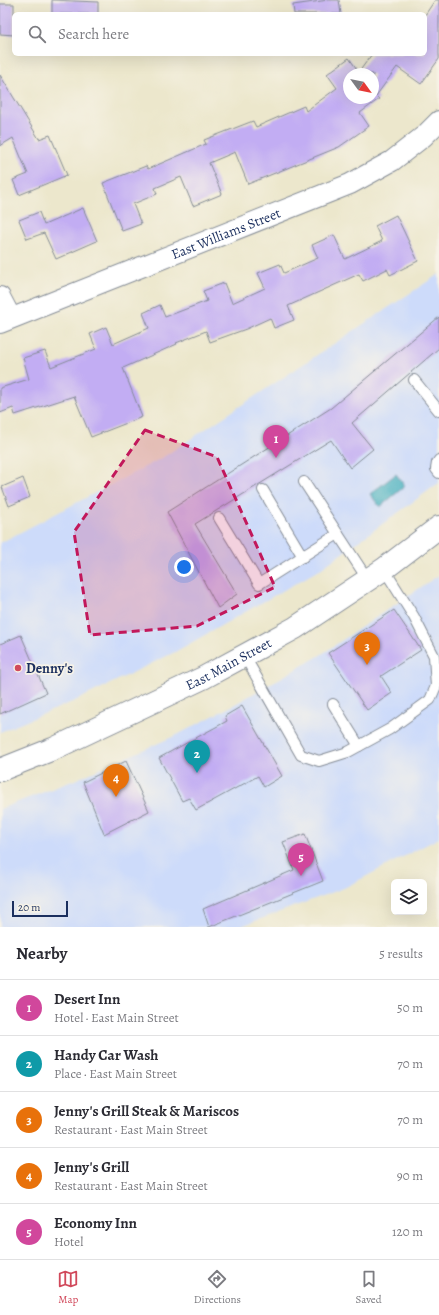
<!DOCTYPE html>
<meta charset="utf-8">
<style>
:root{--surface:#fff;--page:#f2f2f3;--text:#2b2b33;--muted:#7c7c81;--line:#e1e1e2;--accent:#d1495b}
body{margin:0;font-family:Alegreya,serif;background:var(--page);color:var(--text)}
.controls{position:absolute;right:12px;bottom:12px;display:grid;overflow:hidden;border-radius:6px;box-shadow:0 4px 16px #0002}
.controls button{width:36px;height:36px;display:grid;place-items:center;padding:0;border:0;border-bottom:1px solid var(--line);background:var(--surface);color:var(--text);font:20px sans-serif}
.compass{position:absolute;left:343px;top:68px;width:36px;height:36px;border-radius:50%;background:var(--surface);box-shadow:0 4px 16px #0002;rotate:123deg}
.scale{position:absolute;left:12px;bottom:10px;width:56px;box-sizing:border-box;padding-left:4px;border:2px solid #1b2f5e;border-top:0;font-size:11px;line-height:14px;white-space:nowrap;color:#1b2f5e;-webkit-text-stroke:3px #f7f3e8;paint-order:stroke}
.you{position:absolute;left:184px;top:567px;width:14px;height:14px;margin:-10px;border:3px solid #fff;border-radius:50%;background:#1a73e8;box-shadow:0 0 0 6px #1a73e833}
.badge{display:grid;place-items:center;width:26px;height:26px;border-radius:50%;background:var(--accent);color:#fff;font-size:13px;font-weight:700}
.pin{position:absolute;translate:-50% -33px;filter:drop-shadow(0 1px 2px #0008)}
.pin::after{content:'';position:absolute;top:21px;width:14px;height:12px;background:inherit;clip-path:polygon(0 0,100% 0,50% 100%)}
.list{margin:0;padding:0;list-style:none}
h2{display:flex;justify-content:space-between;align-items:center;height:52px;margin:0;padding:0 16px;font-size:17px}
h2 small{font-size:13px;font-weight:400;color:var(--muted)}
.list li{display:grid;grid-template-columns:26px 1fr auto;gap:12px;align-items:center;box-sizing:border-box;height:56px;padding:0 16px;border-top:1px solid var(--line)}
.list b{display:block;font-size:15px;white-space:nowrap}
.list p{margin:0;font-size:13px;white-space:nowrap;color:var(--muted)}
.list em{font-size:13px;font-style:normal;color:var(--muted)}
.icon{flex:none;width:22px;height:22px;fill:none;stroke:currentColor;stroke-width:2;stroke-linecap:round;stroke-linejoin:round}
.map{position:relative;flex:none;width:439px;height:927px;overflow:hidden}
.search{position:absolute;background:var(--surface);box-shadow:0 4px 16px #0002;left:12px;right:12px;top:12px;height:44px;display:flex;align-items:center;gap:10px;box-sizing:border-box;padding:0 14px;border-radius:6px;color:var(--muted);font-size:15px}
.sheet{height:332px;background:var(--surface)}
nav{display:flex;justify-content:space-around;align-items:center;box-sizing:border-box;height:56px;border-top:1px solid var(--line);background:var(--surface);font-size:11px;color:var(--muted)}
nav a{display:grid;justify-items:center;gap:2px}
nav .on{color:var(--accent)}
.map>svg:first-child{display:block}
</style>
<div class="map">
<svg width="439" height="927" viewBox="0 0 439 927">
<rect width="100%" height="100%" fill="#f7f3e8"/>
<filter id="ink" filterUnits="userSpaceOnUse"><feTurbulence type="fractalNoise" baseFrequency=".025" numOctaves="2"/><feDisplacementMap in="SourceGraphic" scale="8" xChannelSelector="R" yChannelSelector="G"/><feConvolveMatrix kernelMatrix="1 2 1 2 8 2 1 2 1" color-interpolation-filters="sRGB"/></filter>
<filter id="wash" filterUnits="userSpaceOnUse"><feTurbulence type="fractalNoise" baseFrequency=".012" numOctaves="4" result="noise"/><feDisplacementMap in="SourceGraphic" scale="16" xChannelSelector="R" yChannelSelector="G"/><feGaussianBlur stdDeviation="0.9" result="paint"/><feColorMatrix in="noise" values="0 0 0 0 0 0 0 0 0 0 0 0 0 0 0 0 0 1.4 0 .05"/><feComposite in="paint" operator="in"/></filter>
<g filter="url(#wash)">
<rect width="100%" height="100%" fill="#ece7cc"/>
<g fill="#cddbfa">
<polygon points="439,274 439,483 319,570 175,652 77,700 0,732 0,543 162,458"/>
<polygon points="439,575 439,838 344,888 239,927 0,927 0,809 75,780 177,735 230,707 319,656"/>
</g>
<polygon fill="#40adbf" stroke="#2e6e8e" points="396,474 405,486 380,507 370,494"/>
<g id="blocks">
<g fill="#c2adf3" fill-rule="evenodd">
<polygon points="52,0 98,2 98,14 52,14"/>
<polygon points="328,0 339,0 341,14 294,14 293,5"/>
<path d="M435 0H439V59L421 84 397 67 376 96 379 99 360 113 369 126 339 147 248 184 235 152 209 163 222 194 193 206 181 177 155 188 157 194 133 204 141 224 122 231 103 183 146 166 148 169 206 144 204 140 253 121 256 127 304 106 306 111 337 88 327 74 349 58 359 72 372 54H425V15ZM349 74H373V98H349Z"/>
<polygon points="0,4 14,4 14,35 0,34"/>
<polygon points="0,75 39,139 50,135 67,175 19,195 13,180 28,174 13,138 0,146"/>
<polygon points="83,208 97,241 56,259 44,233 27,239 19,220 39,212 44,225"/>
<polygon points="396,215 418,261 390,275 387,269 363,281 359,274 288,306 294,320 274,328 270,318 246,329 210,342 206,331 176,343 177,344 123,368 142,417 91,437 74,396 15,415 13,408 0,413 0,388 29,379 23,358 45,351 51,367 96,349 90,334 106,327 113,344 149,328 143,313 160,305 165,317 207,301 203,291 224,283 232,303 265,288 258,273 280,264 284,273 318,258 312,245 334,235 345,259 382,241 375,226"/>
<polygon points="439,317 439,348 352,423 373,449 350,468 331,440 195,524 237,594 218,608 167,512 331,408"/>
<polygon points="23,478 30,497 9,506 2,487"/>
<polygon points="394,610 421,650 381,676 392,693 367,710 328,653"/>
<polygon points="21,635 46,693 0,714 0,644"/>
<polygon points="242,706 282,776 264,787 258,776 196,810 189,798 182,801 159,758 227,721 225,716"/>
<polygon points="126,761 149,811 104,834 83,782"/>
<polygon points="305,834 323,881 209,927 203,909 294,870 283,842"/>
</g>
</g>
</g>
<g filter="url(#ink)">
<use href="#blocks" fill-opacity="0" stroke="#848b95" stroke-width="1"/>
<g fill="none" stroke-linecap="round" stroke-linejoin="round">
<g stroke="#848b95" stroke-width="12">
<g id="lane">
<polyline points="414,380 439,411"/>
<polyline points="439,460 437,463 436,469 439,473"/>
<polyline points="304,482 368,580"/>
<polyline points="263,490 303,557"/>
<polyline points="219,518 259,584 338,534"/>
<polyline points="244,655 301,755 319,761 348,752 390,729 430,700 436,686 434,656 414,617 384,569"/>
<polyline points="333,704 359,746"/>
</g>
</g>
<g stroke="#848b95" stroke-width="22">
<g id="street">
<polyline points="0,297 11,318"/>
<path id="s1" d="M0 323 350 184 392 161 424 136 439 121"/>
</g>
</g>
<g stroke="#848b95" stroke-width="24">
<g id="primary">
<path id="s2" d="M0 770 53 749 203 678 295 628 384 569 439 527"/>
</g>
</g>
<use href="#lane" stroke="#fff" stroke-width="10"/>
<use href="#street" stroke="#fff" stroke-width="20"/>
<use href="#primary" stroke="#fff" stroke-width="22"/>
</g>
</g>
<path fill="#c2185b" fill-opacity="0.2" stroke="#c2185b" stroke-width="3" stroke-dasharray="8 5" stroke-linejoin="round" d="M145 430 217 457 275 587 197 626 90 635 74 532Z"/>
<circle fill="#d1495b" stroke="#f7f3e8" stroke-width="1.5" cx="18" cy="668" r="4"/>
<g text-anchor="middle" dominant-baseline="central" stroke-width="3.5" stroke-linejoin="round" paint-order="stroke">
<g font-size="14" fill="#1b2f5e" stroke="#f7f3e8">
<text stroke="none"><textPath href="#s1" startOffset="243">East Williams Street</textPath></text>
<text stroke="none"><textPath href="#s2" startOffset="252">East Main Street</textPath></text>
</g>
<g font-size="14" font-weight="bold" fill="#1b2f5e" stroke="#f7f3e8" text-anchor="start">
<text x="26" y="668">Denny's</text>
</g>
</g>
</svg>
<div class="controls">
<button><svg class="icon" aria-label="layers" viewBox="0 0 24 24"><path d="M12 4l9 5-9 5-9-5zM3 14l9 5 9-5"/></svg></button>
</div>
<svg class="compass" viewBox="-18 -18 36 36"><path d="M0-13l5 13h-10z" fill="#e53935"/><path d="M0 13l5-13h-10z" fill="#7c7c81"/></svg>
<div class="scale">20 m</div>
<div class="you"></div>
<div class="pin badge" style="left:276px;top:458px;background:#d1479c">1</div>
<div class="pin badge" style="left:197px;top:773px;background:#0f9aa8">2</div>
<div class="pin badge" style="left:367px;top:665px;background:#e8710a">3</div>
<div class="pin badge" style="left:116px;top:797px;background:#e8710a">4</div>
<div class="pin badge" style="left:301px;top:876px;background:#d1479c">5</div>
<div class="search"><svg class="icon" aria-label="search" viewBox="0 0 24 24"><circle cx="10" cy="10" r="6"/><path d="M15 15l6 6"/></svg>Search here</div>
</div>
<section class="sheet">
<h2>Nearby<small>5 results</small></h2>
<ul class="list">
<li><span class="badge" style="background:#d1479c">1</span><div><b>Desert Inn</b><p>Hotel · East Main Street</p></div><em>50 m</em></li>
<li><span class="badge" style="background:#0f9aa8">2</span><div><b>Handy Car Wash</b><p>Place · East Main Street</p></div><em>70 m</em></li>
<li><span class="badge" style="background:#e8710a">3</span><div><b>Jenny's Grill Steak &amp; Mariscos</b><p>Restaurant · East Main Street</p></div><em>70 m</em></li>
<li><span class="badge" style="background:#e8710a">4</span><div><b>Jenny's Grill</b><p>Restaurant · East Main Street</p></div><em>90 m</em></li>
<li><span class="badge" style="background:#d1479c">5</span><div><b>Economy Inn</b><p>Hotel</p></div><em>120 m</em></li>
</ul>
</section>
<nav>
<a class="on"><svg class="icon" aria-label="map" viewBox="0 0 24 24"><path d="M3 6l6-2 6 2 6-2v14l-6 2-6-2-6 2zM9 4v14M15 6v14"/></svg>Map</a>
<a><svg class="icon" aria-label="directions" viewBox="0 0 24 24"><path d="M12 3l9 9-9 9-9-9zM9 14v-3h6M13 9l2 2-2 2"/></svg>Directions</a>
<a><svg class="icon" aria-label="saved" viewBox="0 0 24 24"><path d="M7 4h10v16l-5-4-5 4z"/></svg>Saved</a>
</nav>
